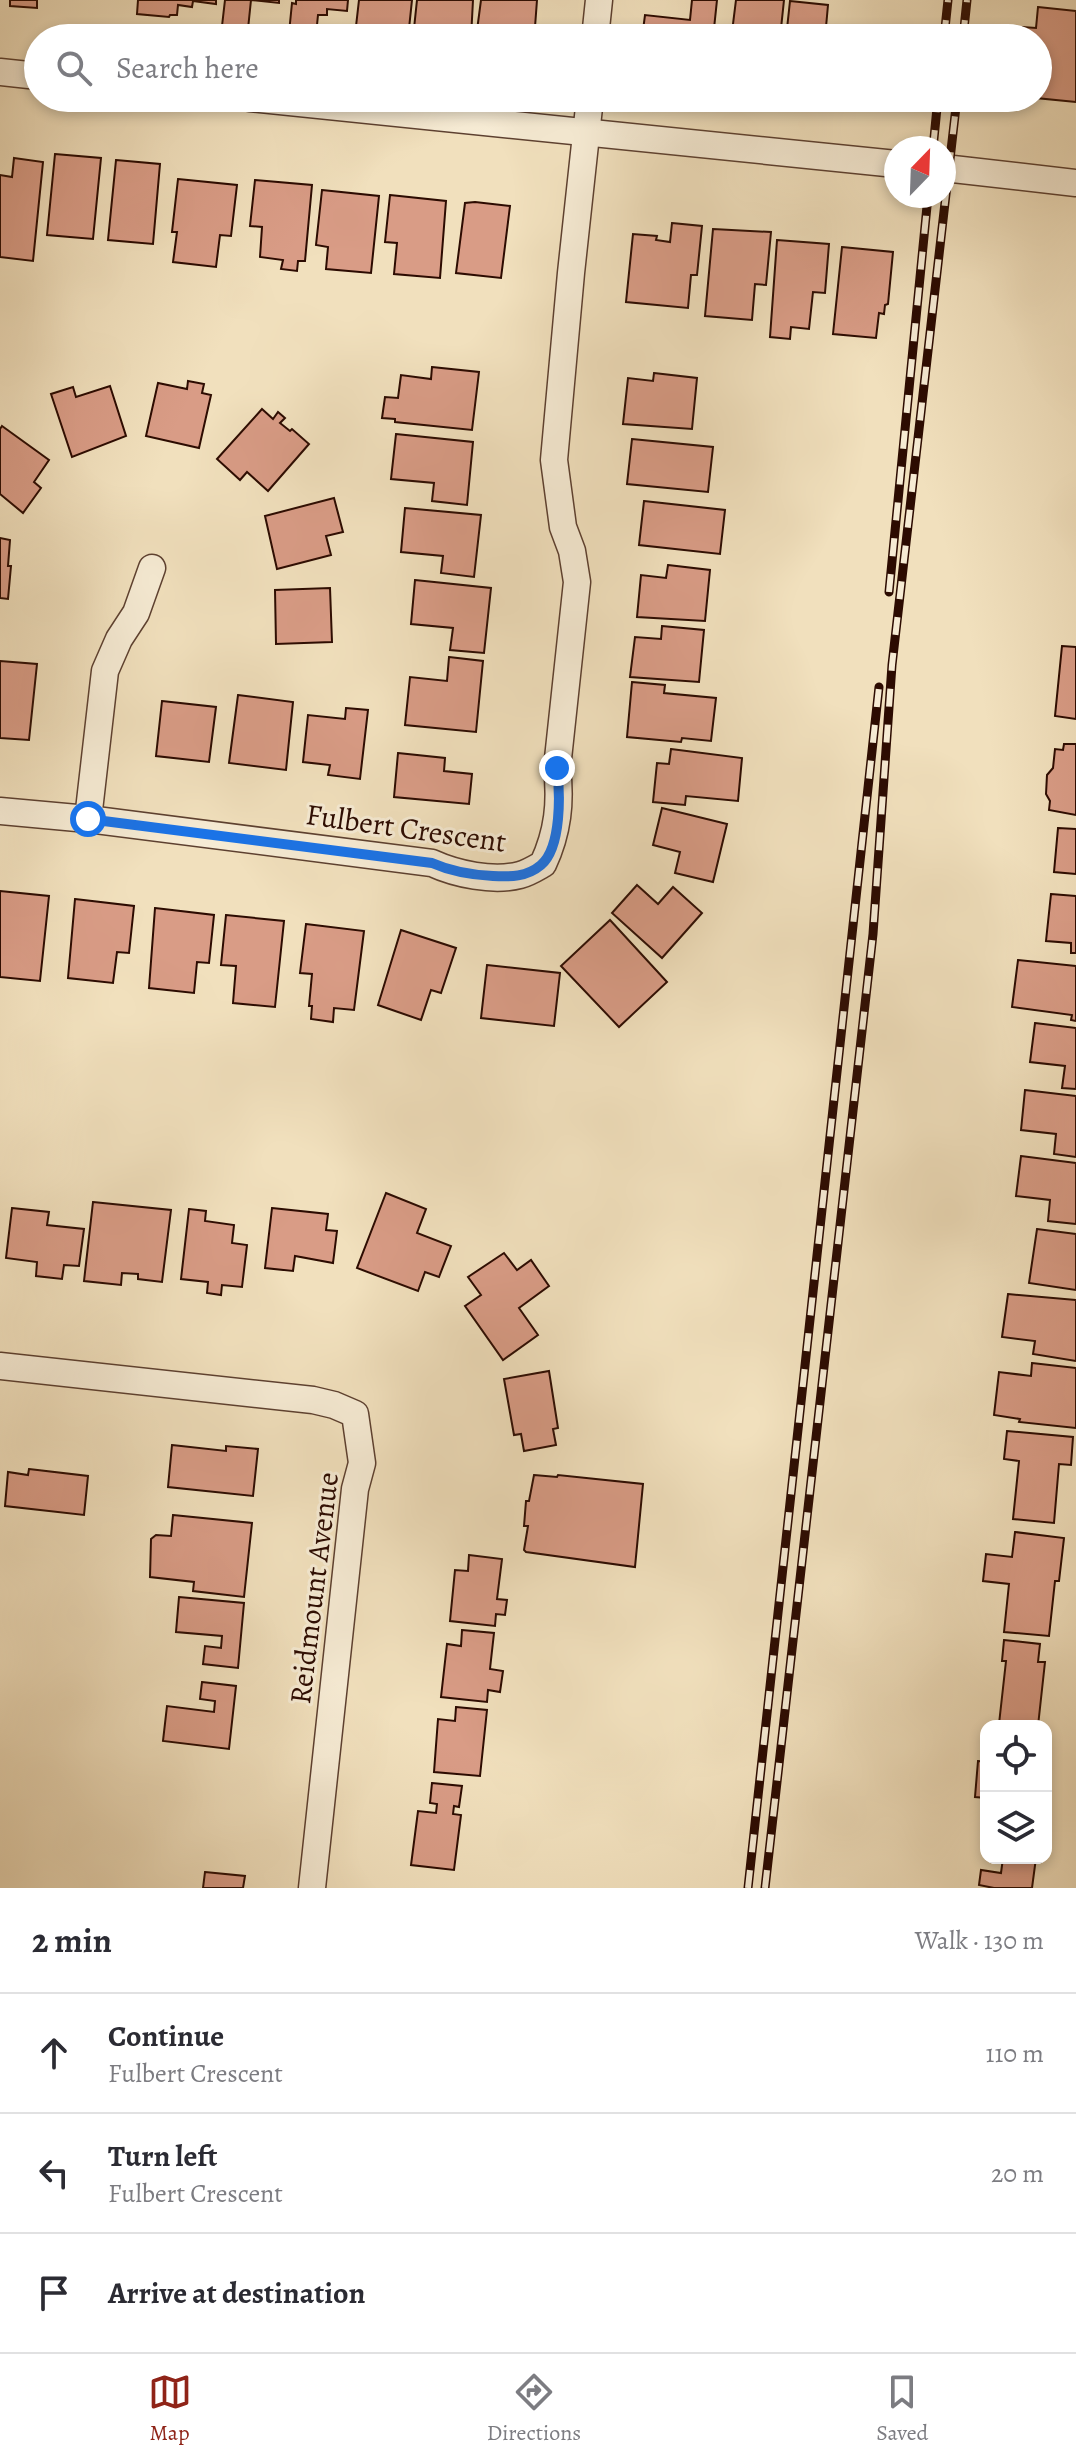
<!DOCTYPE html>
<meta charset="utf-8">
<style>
:root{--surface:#fff;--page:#f2f2f3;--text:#2b2b33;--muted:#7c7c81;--line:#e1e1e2;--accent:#8f2418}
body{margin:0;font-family:Alegreya,serif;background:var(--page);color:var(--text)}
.controls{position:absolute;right:24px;bottom:24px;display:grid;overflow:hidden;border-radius:16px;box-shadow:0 4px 12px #0003}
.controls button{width:72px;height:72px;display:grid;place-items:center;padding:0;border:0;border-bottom:2px solid var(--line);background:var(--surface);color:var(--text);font:40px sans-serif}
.compass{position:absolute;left:884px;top:136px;width:72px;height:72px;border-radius:50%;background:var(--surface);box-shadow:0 4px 12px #0003;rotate:23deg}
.stop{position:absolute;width:24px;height:24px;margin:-18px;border:6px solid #1a73e8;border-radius:50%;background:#fff}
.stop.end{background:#1a73e8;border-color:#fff;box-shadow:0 2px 8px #0008}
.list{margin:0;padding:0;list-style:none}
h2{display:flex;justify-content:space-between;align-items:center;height:104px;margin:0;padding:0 32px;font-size:34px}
h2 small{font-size:26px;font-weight:400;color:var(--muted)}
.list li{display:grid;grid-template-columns:52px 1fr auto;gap:24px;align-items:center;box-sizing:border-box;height:120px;padding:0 32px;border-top:2px solid var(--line)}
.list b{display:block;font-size:30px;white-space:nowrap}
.list p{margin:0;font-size:26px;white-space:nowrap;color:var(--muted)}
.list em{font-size:26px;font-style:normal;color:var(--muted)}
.icon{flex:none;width:44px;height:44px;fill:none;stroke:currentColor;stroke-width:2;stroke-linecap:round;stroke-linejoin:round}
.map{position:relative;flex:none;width:1076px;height:1888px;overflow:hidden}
.search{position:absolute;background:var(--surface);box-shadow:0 4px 12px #0003;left:24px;right:24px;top:24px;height:88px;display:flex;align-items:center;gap:20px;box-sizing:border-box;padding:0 28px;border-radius:44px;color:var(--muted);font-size:30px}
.sheet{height:464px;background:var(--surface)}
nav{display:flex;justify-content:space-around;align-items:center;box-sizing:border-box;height:112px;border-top:2px solid var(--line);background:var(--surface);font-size:22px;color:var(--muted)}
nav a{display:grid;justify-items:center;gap:4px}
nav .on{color:var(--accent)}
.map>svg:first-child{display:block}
</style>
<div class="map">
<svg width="1076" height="1888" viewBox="0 0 1076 1888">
<rect width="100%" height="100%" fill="#f1e0bd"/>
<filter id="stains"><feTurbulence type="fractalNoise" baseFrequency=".0025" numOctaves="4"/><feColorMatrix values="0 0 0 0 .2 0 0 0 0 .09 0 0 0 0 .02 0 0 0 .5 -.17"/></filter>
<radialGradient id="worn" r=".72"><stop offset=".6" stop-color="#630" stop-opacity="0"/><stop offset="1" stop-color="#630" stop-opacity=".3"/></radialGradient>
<g fill="#d99c86" stroke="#2c0b01" stroke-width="2">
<polygon points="10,0 37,0 37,8 10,6"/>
<polygon points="138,0 216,0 216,4 193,1 192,7 178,5 177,15 170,15 169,17 137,14"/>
<polygon points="225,0 279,0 279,3 251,0 248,29 222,26"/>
<polygon points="296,0 348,0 347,11 327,9 327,15 318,15 316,35 289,33 292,3 296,4"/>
<polygon points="359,0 412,0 408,38 355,35"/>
<polygon points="417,0 473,0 471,38 413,38"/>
<polygon points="481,0 537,0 535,27 528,33 509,31 508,38 476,38"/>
<polygon points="692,0 717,0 713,38 642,38 645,15 690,20"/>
<polygon points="736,0 784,0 780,38 725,38 726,32 732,32"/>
<polygon points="790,1 828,5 825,38 786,38"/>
<polygon points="1038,7 1076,11 1076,102 1036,98 1038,38 1022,38 1023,27 1036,28"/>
<polygon points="55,154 101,158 93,239 47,235"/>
<polygon points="14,158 43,162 33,261 0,257 0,175 12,177"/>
<polygon points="116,160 160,164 153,244 108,240"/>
<polygon points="178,179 237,185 231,236 220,235 216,267 173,262 177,232 172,232"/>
<polygon points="255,180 312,185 305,261 298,261 297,271 281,269 283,260 260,257 262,227 250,226"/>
<polygon points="322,190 379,196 371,273 326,269 328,247 316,245"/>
<polygon points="390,195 446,201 440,278 394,274 397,243 385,242"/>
<polygon points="475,202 510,206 501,278 456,273 465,203"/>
<polygon points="672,223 702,226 697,275 691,275 688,308 626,302 633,234 657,236 656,240 670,242"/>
<polygon points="713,229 771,232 766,285 755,284 752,320 705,316"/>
<polygon points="777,240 829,244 825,293 813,292 809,329 791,327 790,339 770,337"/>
<polygon points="842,247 893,252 888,304 885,305 884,314 879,313 876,338 833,334"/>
<polygon points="432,367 479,372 472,430 395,422 395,419 382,418 385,397 398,398 401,375 431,379"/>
<polygon points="654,373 697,378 692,429 623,424 628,378 653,381"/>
<polygon points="188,381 204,384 202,393 211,395 199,448 146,436 158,383 187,389"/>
<polygon points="110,386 126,436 72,457 51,394 73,387 76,397"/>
<polygon points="262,409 273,419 278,412 285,418 280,423 290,431 292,429 309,444 268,491 247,472 240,480 217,459"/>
<polygon points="2,426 49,460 34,482 41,488 23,513 0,494 0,429"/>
<polygon points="396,434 473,442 467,505 432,501 434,483 391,479"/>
<polygon points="632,439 713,447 708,492 627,484"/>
<polygon points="334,498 343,532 326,536 331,555 277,569 265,516"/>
<polygon points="644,501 725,510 720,554 639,545"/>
<polygon points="405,508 481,515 474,577 441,573 443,556 401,552"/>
<polygon points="0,538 10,540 8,566 11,566 8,599 0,598"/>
<polygon points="668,565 710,570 705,621 637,617 641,575 666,578"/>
<polygon points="415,580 491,588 484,653 450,650 453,628 411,624"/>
<polygon points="330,588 332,642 276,644 275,590"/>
<polygon points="662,626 704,630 699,682 630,677 635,637 661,639"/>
<polygon points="1062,646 1076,647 1076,719 1055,716"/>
<polygon points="449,657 483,661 476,732 405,725 410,677 447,681"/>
<polygon points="0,661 37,664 29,740 0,738"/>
<polygon points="632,682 665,685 664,693 716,698 711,741 682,738 681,742 627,737"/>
<polygon points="238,695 293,702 286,770 229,763"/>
<polygon points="162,701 216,707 209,762 156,756"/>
<polygon points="346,708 368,710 360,779 328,775 330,765 303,762 308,715 345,719"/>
<polygon points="1064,744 1076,744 1076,815 1049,810 1050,801 1046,794 1047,775 1053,768 1055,749 1063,750"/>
<polygon points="671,749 742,758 738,801 686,796 685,805 653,802 657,763 669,764"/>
<polygon points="398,753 445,758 444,771 472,774 469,804 394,797"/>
<polygon points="662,808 727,824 713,882 675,873 680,852 653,845"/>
<polygon points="1058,828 1076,829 1076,874 1054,872"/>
<polygon points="637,885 658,904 673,887 702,913 662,958 612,913"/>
<polygon points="0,891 49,896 40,981 0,977"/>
<polygon points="1051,894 1076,896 1076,953 1071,953 1071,943 1046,941"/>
<polygon points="75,899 134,906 129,953 117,952 113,983 68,978"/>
<polygon points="155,908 214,915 209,963 197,962 194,993 149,988"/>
<polygon points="226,915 284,921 275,1007 233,1003 236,966 221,965"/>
<polygon points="610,920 667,982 619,1027 561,966"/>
<polygon points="306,924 364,931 354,1010 334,1008 333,1022 311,1019 312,1006 309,1006 312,974 300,973"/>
<polygon points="401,930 456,948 441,993 431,990 421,1020 378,1005"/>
<polygon points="1018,960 1076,966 1076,1021 1071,1020 1072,1015 1012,1007"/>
<polygon points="487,965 560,973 554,1026 481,1018"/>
<polygon points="1035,1023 1076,1028 1076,1089 1062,1088 1065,1066 1030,1062"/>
<polygon points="1025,1090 1076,1096 1076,1157 1054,1154 1056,1134 1021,1130"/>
<polygon points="1021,1156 1076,1163 1076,1224 1048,1221 1050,1200 1016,1196"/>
<polygon points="386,1193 426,1209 417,1233 451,1246 439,1277 425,1272 418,1291 357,1268"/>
<polygon points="93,1202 171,1210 162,1282 138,1279 138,1274 122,1273 121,1285 84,1281"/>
<polygon points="12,1208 49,1212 47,1225 84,1229 79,1266 64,1265 62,1279 36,1276 37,1262 6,1258"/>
<polygon points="272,1208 328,1214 326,1230 337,1231 333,1263 295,1256 293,1271 265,1268"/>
<polygon points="189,1209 206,1211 205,1221 234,1225 232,1243 247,1245 242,1287 222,1285 221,1295 207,1293 208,1282 181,1279"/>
<polygon points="1037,1229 1076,1234 1076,1290 1029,1283"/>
<polygon points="504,1253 517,1270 531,1260 549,1286 519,1308 538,1335 503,1360 465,1306 481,1295 468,1277"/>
<polygon points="1008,1294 1076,1300 1076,1361 1033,1354 1035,1341 1002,1337"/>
<polygon points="1032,1363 1076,1368 1076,1428 1019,1422 1020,1419 994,1415 999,1372 1031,1376"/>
<polygon points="549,1371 558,1428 553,1429 556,1445 524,1451 521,1434 514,1435 504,1379"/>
<polygon points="1007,1431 1073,1437 1071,1465 1059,1464 1054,1523 1013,1519 1019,1461 1004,1459"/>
<polygon points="172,1445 226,1451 226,1446 258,1449 253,1496 168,1487"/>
<polygon points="29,1469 88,1476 84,1515 5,1506 8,1472 28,1475"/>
<polygon points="534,1475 557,1477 558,1475 643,1484 635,1567 526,1552 524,1550 528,1526 524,1526 526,1501 529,1501"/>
<polygon points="173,1515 252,1523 244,1597 193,1591 194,1582 150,1577 151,1539 156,1535 171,1536"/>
<polygon points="1015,1532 1064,1538 1059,1581 1055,1581 1049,1636 1004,1632 1009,1584 983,1581 986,1554 1012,1557"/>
<polygon points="469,1555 502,1559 497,1599 507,1600 505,1615 496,1614 495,1626 450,1621 455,1570 468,1571"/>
<polygon points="179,1597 244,1603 238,1668 203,1664 205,1646 221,1648 222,1636 176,1632"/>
<polygon points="462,1630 494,1633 490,1669 503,1671 500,1692 488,1690 487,1702 441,1697 447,1644 461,1646"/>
<polygon points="1004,1640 1040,1644 1038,1662 1045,1662 1038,1726 999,1724 1006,1661 1002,1661"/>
<polygon points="202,1682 236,1686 229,1749 163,1741 167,1706 214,1712 215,1701 200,1699"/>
<polygon points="456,1707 487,1710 480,1776 434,1772 438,1719 455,1721"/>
<polygon points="978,1761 986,1762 986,1798 975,1797"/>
<polygon points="432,1783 462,1786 459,1807 454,1806 453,1814 461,1815 454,1870 411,1865 418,1811 436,1813 437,1804 430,1803"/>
<polygon points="1003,1858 1036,1858 1032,1888 994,1888 979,1885 981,1870 1001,1873"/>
<polygon points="205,1872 245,1876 243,1888 203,1888"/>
</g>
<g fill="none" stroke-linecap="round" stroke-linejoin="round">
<g stroke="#5d4030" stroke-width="29">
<g id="street">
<polyline points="595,38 599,0"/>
<polyline points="0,72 38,76"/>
<polyline points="250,98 896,164"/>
<polyline points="944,168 1076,183"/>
<path d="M0 811 88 819 432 863C456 874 493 882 520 875 528 873 536 868 543 864 558 832 561 802 557 768L577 582 572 551 563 527 554 460 571 273 590 98"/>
<polyline points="88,819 105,671 119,639 136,613 152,568"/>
<polyline points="0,1366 313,1400 334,1405 355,1414 362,1463 355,1489 312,1888"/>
</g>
</g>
<use href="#street" stroke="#f6ebd4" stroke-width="26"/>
<g stroke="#2c0b01" stroke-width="9">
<g id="rail">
<polyline points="944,38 948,0"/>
<polyline points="963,38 967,0"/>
<polyline points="933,148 938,98"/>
<polyline points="889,592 928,196"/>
<polyline points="748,1888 879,687"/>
<polyline points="765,1888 873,934 892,665 957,98"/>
</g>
</g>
<use href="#rail" stroke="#f6ebd4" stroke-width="6" stroke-dasharray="18" stroke-linecap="butt"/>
</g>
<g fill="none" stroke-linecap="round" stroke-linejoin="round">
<path stroke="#1a73e8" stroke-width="10" d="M88 819 432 863C450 871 473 875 493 876 510 877 527 877 541 865 562 847 560 792 557 768"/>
</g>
<g text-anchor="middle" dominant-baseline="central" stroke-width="6" stroke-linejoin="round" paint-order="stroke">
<g font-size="30" fill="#2c0b01" stroke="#f6ebd4">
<text transform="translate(406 828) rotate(8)">Fulbert Crescent</text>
<text transform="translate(314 1588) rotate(-83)">Reidmount Avenue</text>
</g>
</g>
<rect width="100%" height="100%" filter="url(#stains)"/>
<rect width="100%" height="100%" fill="url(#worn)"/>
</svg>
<div class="controls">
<button><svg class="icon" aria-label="locate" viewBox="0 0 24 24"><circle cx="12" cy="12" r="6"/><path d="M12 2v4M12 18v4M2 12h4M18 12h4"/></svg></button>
<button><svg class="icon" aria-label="layers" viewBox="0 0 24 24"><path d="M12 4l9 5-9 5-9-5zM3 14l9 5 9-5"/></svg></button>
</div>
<svg class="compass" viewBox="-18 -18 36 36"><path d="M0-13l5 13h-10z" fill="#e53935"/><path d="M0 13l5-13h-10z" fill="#7c7c81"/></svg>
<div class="stop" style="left:88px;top:819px"></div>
<div class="stop end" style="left:557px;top:768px"></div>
<div class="search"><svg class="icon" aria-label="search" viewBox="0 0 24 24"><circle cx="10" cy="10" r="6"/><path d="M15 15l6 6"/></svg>Search here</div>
</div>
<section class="sheet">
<h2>2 min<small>Walk · 130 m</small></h2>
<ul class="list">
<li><svg class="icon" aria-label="ahead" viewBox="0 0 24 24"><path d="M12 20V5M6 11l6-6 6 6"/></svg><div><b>Continue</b><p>Fulbert Crescent</p></div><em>110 m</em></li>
<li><svg class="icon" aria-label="left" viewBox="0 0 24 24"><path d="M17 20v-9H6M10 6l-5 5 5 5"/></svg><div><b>Turn left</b><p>Fulbert Crescent</p></div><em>20 m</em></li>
<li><svg class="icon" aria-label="arrive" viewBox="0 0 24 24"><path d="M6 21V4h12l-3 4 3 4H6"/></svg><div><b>Arrive at destination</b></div></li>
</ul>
</section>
<nav>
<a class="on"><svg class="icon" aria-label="map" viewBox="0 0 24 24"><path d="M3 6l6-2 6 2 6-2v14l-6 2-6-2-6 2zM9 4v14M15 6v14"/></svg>Map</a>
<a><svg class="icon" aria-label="directions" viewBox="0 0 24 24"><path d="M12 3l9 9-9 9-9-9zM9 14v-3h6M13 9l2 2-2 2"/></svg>Directions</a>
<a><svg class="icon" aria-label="saved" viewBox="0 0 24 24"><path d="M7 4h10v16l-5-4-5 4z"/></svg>Saved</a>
</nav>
